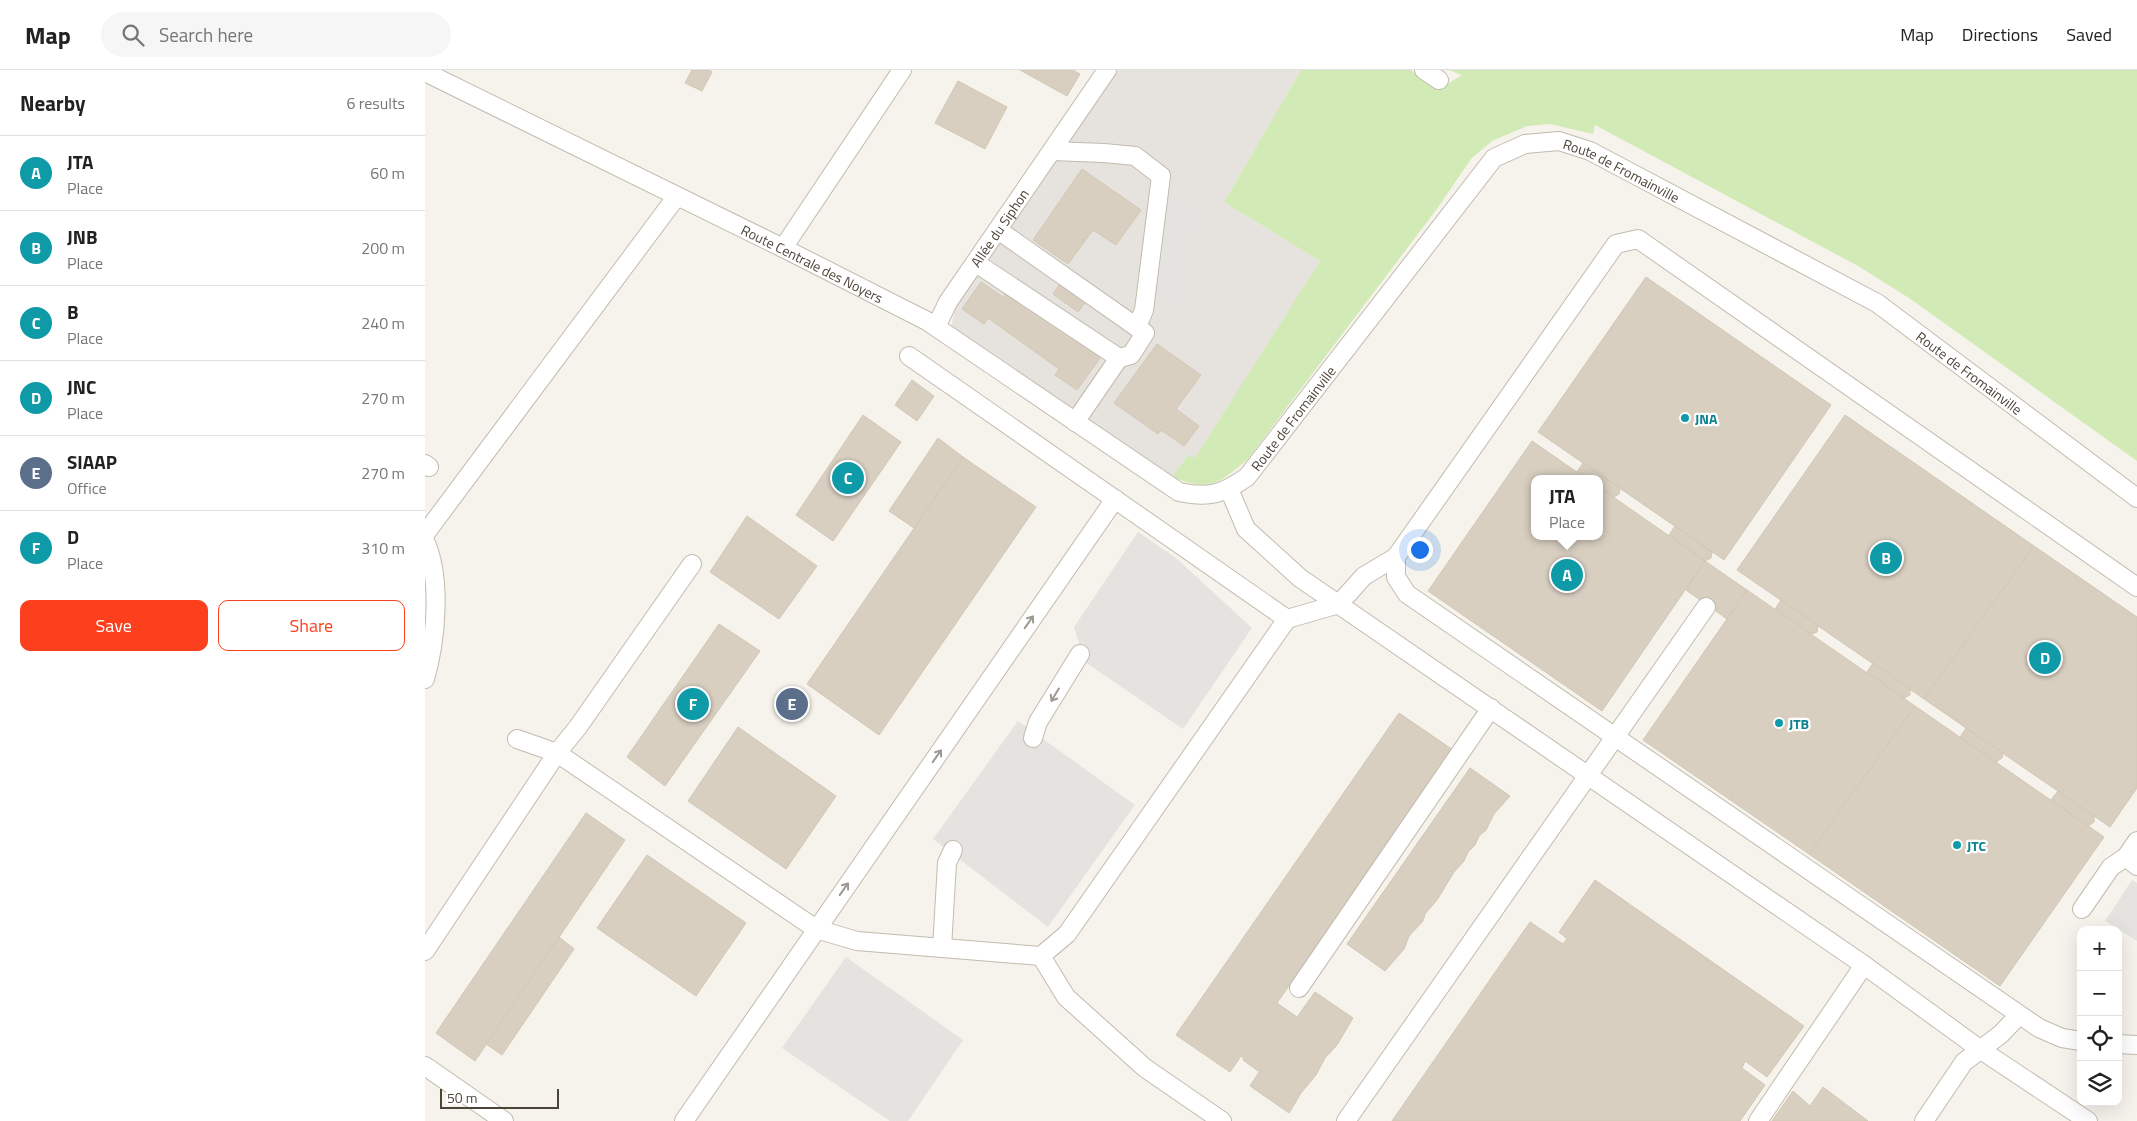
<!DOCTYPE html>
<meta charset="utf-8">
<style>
:root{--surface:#fff;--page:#f6f6f6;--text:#222;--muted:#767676;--line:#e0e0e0;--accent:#fc3f1d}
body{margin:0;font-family:"Titillium Web",sans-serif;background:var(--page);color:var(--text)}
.controls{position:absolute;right:15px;bottom:15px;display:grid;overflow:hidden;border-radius:10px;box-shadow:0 5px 20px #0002}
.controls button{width:45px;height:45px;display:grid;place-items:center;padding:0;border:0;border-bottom:1px solid var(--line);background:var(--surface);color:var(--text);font:25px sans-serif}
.scale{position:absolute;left:15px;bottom:12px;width:119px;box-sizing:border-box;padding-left:5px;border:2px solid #4b4439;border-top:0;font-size:14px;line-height:18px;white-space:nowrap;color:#4b4439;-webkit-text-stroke:4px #fff;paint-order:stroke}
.you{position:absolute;left:994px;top:479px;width:18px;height:18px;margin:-12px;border:4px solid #fff;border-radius:50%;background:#1a73e8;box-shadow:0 0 0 8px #1a73e833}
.badge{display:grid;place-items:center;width:32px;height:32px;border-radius:50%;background:var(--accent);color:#fff;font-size:16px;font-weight:700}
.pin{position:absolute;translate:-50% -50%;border:2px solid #fff;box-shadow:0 1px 5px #0006}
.popup{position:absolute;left:1106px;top:405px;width:72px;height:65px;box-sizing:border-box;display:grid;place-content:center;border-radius:10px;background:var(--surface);filter:drop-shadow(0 1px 4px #0005);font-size:16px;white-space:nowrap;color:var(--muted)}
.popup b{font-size:19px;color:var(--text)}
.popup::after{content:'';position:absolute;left:50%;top:100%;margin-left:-10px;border:10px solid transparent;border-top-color:var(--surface)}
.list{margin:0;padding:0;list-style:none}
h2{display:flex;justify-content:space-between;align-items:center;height:65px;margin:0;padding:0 20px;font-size:21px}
h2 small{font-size:16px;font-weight:400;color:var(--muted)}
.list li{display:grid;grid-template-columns:32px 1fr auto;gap:15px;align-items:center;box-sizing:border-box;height:75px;padding:0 20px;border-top:1px solid var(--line)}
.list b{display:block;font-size:19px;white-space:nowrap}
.list p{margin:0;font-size:16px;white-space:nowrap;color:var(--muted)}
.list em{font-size:16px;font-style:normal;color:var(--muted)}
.actions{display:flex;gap:10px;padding:15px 20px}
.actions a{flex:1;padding:11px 0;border:1px solid var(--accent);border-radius:10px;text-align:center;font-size:18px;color:var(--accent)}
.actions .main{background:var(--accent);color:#fff}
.icon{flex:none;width:28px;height:28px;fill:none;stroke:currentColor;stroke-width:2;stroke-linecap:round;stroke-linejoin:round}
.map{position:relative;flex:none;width:1712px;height:1051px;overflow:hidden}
header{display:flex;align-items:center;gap:30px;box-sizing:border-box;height:70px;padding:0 25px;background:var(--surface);border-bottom:1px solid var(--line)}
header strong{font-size:24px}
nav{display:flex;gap:28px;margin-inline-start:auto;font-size:18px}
.search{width:350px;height:45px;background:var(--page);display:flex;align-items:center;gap:12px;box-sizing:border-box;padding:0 18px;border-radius:28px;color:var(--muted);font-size:19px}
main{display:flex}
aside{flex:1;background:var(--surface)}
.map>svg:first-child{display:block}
</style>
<header>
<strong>Map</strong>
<div class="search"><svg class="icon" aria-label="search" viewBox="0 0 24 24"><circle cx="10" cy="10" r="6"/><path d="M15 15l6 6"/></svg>Search here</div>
<nav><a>Map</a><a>Directions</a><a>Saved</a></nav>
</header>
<main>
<aside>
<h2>Nearby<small>6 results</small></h2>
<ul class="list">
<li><span class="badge" style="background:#0f9aa8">A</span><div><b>JTA</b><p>Place</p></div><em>60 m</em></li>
<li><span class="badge" style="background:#0f9aa8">B</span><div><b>JNB</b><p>Place</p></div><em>200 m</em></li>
<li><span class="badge" style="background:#0f9aa8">C</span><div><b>B</b><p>Place</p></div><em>240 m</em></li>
<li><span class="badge" style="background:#0f9aa8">D</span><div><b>JNC</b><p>Place</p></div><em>270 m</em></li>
<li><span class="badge" style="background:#5c6f8a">E</span><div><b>SIAAP</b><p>Office</p></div><em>270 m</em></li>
<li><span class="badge" style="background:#0f9aa8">F</span><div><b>D</b><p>Place</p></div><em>310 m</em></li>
</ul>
<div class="actions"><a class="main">Save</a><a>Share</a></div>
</aside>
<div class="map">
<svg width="1712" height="1051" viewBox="0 0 1712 1051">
<rect width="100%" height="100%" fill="#f6f3ec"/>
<polygon fill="#e6e2dd" points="690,0 876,0 799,132 895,191 770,389 763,385 747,407 526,260 530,237"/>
<path fill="#d2eab5" d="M876 0H985L1008 14 1021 15 1037 5 1024 0H1712V391L1484 228 1433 196 1170 55 1168 64 1125 54 1102 56 1067 71 1046 89 1014 136 823 389C793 414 786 422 747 407L763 385 770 388 895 191 799 132Z"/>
<g fill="#e5e3e0">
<polygon points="741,130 775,136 760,234 728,231"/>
<polygon points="713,462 751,488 827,558 758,659 660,592 649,557"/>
<polygon points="593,651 710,735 623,857 508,769"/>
<polygon points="1707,810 1712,813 1712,871 1680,851"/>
<polygon points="421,887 538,970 483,1051 465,1051 357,978"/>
</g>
<g fill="#d8cfc1" stroke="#d3c7b4">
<polygon points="267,0 284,0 287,2 277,21 260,13"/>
<polygon points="595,0 648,0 655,4 642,26"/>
<polygon points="533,11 582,37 560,79 510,53"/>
<polygon points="657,99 716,140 691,175 668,160 643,194 608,170"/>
<polygon points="1221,207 1406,335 1299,490 1113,362"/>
<polygon points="556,212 578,227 583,219 678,284 652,320 630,305 634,299 563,248 559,254 537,239"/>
<polygon points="636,212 662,230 653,242 628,224"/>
<polygon points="732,274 776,305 751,339 774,356 759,376 736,360 733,364 689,333"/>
<polygon points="487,310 509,326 492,351 470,335"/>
<polygon points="438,345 476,372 408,471 371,445"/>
<polygon points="1420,345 1609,476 1499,629 1312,500"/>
<polygon points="513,368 538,387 489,458 464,441"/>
<polygon points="1107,371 1162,409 1110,409 1110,466 1174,466 1174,417 1280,491 1177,641 1003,521"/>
<polygon points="538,387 611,437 454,665 382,614"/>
<polygon points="1158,393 1195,418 1194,424 1189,427 1174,417 1174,409 1162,409 1152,402"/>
<polygon points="322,446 392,496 354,549 285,502"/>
<polygon points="1250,456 1287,482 1286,488 1280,491 1244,465"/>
<polygon points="1609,476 1712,547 1712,718 1685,757 1499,629"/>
<polygon points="1280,491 1322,520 1302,549 1261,520"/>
<polygon points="1322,520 1490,636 1384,784 1218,670"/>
<polygon points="1356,530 1393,555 1392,562 1387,564 1350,539"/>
<polygon points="294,554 335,581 240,716 202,687"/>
<polygon points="1448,593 1485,619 1485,625 1479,628 1442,602"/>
<polygon points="1490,636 1679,767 1575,916 1384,784"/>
<polygon points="974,643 1028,680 852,933 872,947 890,922 928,948 912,975 900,988 891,1005 876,1023 864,1043 825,1016 836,999 833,1001 818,990 819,988 816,986 805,1002 751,965"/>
<polygon points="313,657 411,726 361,799 263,731"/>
<polygon points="1541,658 1578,683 1577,688 1571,692 1535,667"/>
<polygon points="1045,698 1085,726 1069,744 1061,760 1054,766 1050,775 1043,782 1039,791 1029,802 1012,830 1000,844 998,851 984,866 979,879 960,901 922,874"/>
<polygon points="1633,721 1669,746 1669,752 1663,756 1626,730"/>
<polygon points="161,743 200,770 50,991 11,963"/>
<polygon points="222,785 321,853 271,926 172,858"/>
<polygon points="1170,810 1379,956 1342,1007 1320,991 1317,998 1340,1015 1315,1051 967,1051 1105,852 1138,874 1142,869 1134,862"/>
<polygon points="134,867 149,879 77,985 61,974"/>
<polygon points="1398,1017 1443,1051 1347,1051 1368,1021 1385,1036"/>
</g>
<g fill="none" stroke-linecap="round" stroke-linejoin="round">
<g stroke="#c2bbae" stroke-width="20">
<g id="minor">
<polyline points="999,0 1014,10"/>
<path id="s1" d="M0 2 358 178 502 251 754 422C784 428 796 425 822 407L1069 88 1100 74 1134 71 1165 81 1452 233 1712 428"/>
<polyline points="627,81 679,83 710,86 736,106 719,240 712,257"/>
<polyline points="358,178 477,0"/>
<polyline points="551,193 694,288 706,285 720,263 573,160"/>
<path id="s2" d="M511 257 523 232 682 0"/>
<polyline points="484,286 862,549"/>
<polyline points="650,352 694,288"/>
<polyline points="0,394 4,397"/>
<polyline points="804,419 821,459 875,508 1439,895 1556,980 1663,1051"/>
<polyline points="0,464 252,126"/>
<path d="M0 471C17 508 11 571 0 609"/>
<polyline points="608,668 613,652 655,584"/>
<polyline points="92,669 132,683 391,859 432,871 616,886 642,864 862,549 914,534 939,506 971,487"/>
<polyline points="1712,771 1701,787 1712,796"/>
<polyline points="1657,839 1686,797 1701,787"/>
<polyline points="517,878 522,793 528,780"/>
<polyline points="0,881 132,683 153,657 267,494"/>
<polyline points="616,886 641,927 720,998 797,1051"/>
<polyline points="874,918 1066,638"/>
<polyline points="1656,971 1637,968 1614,958 982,524 971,507 971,487 1191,174 1213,169 1712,517"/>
<polyline points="1693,974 1712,975"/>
<polyline points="0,996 79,1051"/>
<polyline points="259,1051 690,429"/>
<polyline points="921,1051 1281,537"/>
<polyline points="1333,1051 1439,895"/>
<polyline points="1499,1051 1539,992 1576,964 1594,945"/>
</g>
</g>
<use href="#minor" stroke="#fff" stroke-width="18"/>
</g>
<defs><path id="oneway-shaft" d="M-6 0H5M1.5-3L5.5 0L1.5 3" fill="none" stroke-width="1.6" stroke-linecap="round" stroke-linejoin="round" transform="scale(1.25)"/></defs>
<g stroke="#9c9892">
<use href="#oneway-shaft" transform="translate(604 552) rotate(-55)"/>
<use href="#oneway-shaft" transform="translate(630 625) rotate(121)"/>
<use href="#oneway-shaft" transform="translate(512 686) rotate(-55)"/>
<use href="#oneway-shaft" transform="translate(419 819) rotate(-55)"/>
</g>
<g fill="#0f9aa8" stroke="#fff" stroke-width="2">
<circle cx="1260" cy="348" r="5"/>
<circle cx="1354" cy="653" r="5"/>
<circle cx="1532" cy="775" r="5"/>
</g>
<g text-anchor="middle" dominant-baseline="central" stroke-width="4.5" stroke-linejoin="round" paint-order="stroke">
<g font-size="14" fill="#4b4439" stroke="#fff">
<text stroke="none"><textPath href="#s1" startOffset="1478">Route de Fromainville</textPath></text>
<text stroke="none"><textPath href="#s2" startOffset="118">Allée du Siphon</textPath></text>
<text stroke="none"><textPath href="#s1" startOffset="432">Route Centrale des Noyers</textPath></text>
<text stroke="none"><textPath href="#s1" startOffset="1882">Route de Fromainville</textPath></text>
<text stroke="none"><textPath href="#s1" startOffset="1012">Route de Fromainville</textPath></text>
</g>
<g font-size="14" font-weight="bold" fill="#0d838f" stroke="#fff" text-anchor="start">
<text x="1270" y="348">JNA</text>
<text x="1364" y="653">JTB</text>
<text x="1542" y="775">JTC</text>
</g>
</g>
</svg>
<div class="controls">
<button>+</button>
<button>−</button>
<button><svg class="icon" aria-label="locate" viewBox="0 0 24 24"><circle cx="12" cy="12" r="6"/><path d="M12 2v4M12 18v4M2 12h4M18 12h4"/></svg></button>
<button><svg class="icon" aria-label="layers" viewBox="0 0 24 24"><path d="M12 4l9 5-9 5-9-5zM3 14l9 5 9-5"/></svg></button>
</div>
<div class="scale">50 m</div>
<div class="you"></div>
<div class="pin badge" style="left:1142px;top:505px;background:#0f9aa8">A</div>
<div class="popup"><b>JTA</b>Place</div>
<div class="pin badge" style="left:1461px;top:488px;background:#0f9aa8">B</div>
<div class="pin badge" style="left:423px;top:408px;background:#0f9aa8">C</div>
<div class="pin badge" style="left:1620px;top:588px;background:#0f9aa8">D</div>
<div class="pin badge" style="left:367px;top:634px;background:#5c6f8a">E</div>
<div class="pin badge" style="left:268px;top:634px;background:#0f9aa8">F</div>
</div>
</main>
